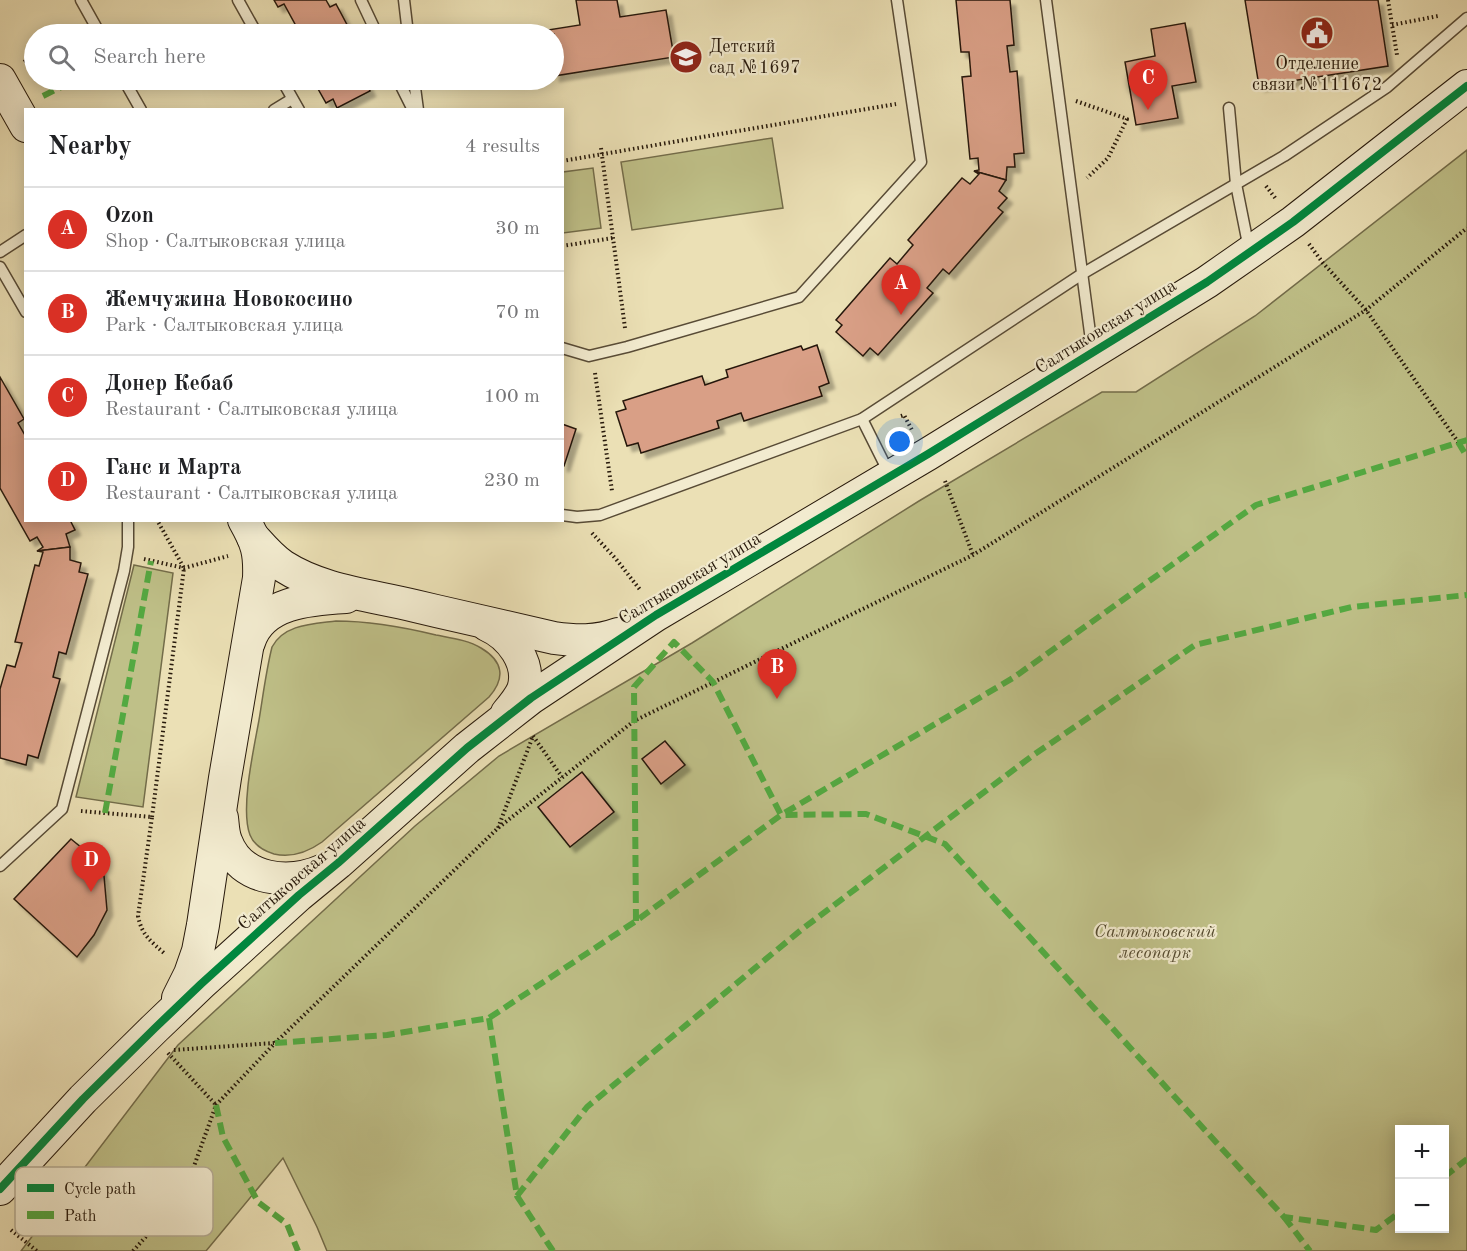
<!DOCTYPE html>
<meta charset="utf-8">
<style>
:root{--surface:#fff;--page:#f2f2f2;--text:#202124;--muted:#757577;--line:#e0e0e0;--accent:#d93025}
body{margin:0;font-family:"Old Standard TT",serif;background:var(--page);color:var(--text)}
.controls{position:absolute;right:18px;bottom:18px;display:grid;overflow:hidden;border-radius:0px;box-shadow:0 3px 15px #0003}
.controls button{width:54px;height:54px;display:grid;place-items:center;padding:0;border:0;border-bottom:2px solid var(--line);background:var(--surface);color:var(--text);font:30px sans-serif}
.you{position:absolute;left:900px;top:442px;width:21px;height:21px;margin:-15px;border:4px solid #fff;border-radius:50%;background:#1a73e8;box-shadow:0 0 0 9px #1a73e833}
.badge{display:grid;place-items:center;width:39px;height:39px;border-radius:50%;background:var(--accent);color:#fff;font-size:20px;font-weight:700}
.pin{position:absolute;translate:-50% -50px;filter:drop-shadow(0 2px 3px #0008)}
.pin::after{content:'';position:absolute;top:32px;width:21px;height:18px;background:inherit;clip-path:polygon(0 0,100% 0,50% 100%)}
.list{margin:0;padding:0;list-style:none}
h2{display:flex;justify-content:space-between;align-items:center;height:78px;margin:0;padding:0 24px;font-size:26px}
h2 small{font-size:20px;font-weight:400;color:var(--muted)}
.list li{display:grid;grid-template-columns:39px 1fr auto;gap:18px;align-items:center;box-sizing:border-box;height:84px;padding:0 24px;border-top:2px solid var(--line)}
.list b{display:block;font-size:22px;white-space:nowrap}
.list p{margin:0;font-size:20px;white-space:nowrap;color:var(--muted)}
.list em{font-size:20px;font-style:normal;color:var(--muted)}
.icon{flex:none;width:33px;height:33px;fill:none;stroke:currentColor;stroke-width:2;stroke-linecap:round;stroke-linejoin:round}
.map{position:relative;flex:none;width:1467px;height:1251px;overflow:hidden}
.search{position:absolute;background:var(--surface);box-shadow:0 3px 15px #0003;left:24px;top:24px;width:540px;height:66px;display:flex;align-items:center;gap:15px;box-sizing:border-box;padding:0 21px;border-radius:33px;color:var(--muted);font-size:22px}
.panel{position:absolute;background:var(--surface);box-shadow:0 3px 15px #0003;left:24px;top:108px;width:540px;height:414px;border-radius:0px}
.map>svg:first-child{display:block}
</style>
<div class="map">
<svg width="1467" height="1251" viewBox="0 0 1467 1251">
<defs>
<filter id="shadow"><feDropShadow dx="5.5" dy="5.5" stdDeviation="1.5" flood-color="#0004"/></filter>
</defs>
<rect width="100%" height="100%" fill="#ebe0b5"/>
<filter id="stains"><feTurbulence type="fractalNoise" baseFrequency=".00333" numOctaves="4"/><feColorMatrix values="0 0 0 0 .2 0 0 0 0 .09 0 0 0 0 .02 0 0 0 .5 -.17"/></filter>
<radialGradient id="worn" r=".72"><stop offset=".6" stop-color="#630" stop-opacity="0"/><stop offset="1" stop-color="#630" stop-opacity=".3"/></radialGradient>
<g fill="#bfc088" stroke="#736c4a" stroke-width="1.5" fill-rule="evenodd">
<polygon points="772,138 783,208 632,230 621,162"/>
<path d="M1467 150V1251H327L317 1227 283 1158 206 1251H21L178 1045 415 826 499 756 692 643 919 501 1102 392H1136L1255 316ZM1400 1130H1444V1228H1400Z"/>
<polygon points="593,168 601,228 563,233 563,172"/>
<polygon points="134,565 173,573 143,807 76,797"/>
<path d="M336 621C371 621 403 627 436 635 451 638 468 640 481 648 503 661 506 678 489 697L322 842C308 852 292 858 274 854 264 851 254 845 250 835 240 809 254 748 259 720 263 696 266 671 272 647 284 624 313 624 336 621Z"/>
</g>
<g fill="#d99f86" stroke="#27190b" stroke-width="1.5" filter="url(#shadow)">
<polygon points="274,0 326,0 330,7 336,4 352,34 290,34 288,30 296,26 284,4 278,7"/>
<polygon points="576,0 617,0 620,17 666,10 674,57 554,76 554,34 523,34 580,25"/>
<polygon points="956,0 1010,0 1014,45 1007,46 1010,72 1017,71 1024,153 1014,154 1015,167 1007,167 1006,180 974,171 979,170 978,158 970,159 962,77 971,76 969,52 961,52"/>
<polygon points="1245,0 1378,0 1388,66 1259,86"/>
<polygon points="1185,23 1196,82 1172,86 1178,118 1136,125 1125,62 1155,56 1151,29"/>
<polygon points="313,80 368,80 365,81 370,91 337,108 333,99 326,103"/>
<polygon points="974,171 1006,180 999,191 1007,198 998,208 1003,212 949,274 943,269 927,288 933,293 878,355 870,348 863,356 836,332 842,325 836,320 890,258 897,264 913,245 908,240 962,178 970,184 979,174"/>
<polygon points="817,345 829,383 819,387 822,396 744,421 741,413 717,421 719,428 641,453 638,443 627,446 616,412 626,409 623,401 702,376 705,385 728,377 726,370 801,346 803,350"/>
<polygon points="0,377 24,419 18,423 26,437 26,520 70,520 75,530 66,534 70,547 37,551 43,547 37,537 30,541 0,488"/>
<polygon points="562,424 576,429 564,466 562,466"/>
<polygon points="70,547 70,560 81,563 79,572 88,574 66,654 59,652 53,677 60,679 38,758 28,755 26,765 0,758 0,689 7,665 15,667 22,643 15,642 35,565 39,566 43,552 37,551"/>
<polygon points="665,741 685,765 661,784 642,759"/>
<polygon points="582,772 614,812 570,847 538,807"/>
<polygon points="71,839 88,853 104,876 107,910 94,935 77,957 14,899"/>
</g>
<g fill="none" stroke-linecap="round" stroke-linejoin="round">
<g stroke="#584b36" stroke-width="13">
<g id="lane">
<polyline points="81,0 100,34"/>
<polyline points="238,0 257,34"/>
<polyline points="361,0 377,34"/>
<polyline points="404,0 408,34"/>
<polyline points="1046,0 1092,348"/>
<polyline points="124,80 141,110"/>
<polyline points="282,80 299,110"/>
<polyline points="398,80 413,110"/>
<polyline points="414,80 418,110"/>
<polyline points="1229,108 1236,184 1249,249"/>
<polyline points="274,110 292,99"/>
<polyline points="0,252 26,235"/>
<polyline points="0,267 26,312"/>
<polyline points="562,348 589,356 627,347 799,297 921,162 897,0"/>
<polyline points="862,419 890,475"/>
<polyline points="562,515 577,517 600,515 862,419 1082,274 1284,156 1387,87 1467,18"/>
<polyline points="0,866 62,809 124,571 128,547 128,520"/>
</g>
</g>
<g stroke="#27190b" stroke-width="34">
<g id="secondary">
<polyline points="0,80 26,126"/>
<path d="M253 537C262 547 271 558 283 566 322 591 370 595 415 606 461 617 507 627 554 638 576 641 596 642 618 634"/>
<path d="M487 625C510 635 532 663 523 690 519 699 513 706 507 713"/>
<path d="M249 642C261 602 310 599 346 597"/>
<path d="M222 818C223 826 223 834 226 841 241 882 290 885 324 870"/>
<path d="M178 998 190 974 198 951 203 925 225 778 259 578C260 552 257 543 244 520"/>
<polyline points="0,1189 83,1099 155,1028 201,984 299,895 338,863 467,748 531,698 656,615 928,454 1207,282 1293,222 1467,86"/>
</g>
</g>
<g stroke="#27190b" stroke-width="4" stroke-dasharray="1.5 3" stroke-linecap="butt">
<polyline points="1388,0 1397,55"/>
<polyline points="1392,25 1438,16"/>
<polyline points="24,62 34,55"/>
<polyline points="1076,101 1127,119 1108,158 1087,178"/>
<polyline points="601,148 625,328"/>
<polyline points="562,161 896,104"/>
<polyline points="1266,186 1276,199"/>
<polyline points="1309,244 1323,263 1366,310 1458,442"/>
<polyline points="562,246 613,238"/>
<polyline points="595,373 612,491"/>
<polyline points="901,416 904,415 912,430"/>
<polyline points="945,481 973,555"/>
<polyline points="592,533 616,559 641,591"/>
<polyline points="144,559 184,568 228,556"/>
<polyline points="533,736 562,777"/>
<path d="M81 811 152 817 138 916C142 936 151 941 166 955"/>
<polyline points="152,817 184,568 157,520"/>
<polyline points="498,828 533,736"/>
<polyline points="174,1050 274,1043"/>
<polyline points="168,1053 216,1105"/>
<polyline points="11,1230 37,1251"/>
<polyline points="133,1251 184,1194 216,1105 275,1043 498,828 634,721 973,555 1366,310 1467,228"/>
</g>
<use href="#lane" stroke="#f2ebcf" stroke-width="10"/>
<use href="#secondary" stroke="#f2ebcf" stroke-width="32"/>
<g stroke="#53a941" stroke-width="6" stroke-dasharray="12 6" stroke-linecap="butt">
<polyline points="43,96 75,80"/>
<polyline points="1458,442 1467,457"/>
<polyline points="105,813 151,561"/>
<polyline points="636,921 634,687 674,642 713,682 781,815 866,814 945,844 1284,1217 1376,1230 1400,1212"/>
<polyline points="489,1018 517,1196 553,1251"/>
<polyline points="275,1043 387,1035 489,1018 636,921 781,815 1013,678 1256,505 1467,440"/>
<polyline points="216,1105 223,1137 258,1202 287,1224 298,1251"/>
<polyline points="1444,1177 1467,1159"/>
<polyline points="517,1196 587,1107 801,930 1032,756 1195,645 1352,607 1467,595"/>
<polyline points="1284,1217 1310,1251"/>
</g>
<g stroke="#f2ebcf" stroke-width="11">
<polyline id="cycleway" points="0,1189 83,1099 155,1028 201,984 299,895 338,863 467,748 531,698 656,615 928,454 1207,282 1293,222 1467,86"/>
</g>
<use href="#cycleway" stroke="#00873e" stroke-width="8"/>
</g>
<defs>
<g id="civic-disc" transform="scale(1.725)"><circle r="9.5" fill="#8f2418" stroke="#f2ebcf"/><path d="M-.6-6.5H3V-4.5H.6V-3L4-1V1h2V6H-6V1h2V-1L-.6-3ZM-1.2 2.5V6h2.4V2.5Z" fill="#fff"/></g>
<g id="school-disc" transform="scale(1.725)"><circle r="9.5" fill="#8f2418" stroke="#f2ebcf"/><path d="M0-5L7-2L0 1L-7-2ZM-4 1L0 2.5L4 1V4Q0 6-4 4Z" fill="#fff"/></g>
</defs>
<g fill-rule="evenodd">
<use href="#civic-disc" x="1317" y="33"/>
<use href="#school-disc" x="686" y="57"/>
</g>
<g text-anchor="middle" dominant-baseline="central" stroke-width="4.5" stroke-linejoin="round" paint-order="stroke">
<g font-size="18" fill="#27190b" stroke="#f2ebcf" text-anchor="start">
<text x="709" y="47">Детский<tspan x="709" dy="21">сад №1697</tspan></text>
<text x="1317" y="64" text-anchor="middle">Отделение<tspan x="1317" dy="21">связи №111672</tspan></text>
</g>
<g font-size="18" fill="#27190b" stroke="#f2ebcf">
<text transform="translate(1106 327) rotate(-32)">Салтыковская улица</text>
<text transform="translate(690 579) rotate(-31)">Салтыковская улица</text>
<text transform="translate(302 874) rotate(-41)">Салтыковская улица</text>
</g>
<g font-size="18" font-style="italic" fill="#554b30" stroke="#f2ebcf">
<text x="1155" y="932">Салтыковский<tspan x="1155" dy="21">лесопарк</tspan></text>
</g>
</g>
<rect x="15" y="1167" width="198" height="69" rx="9" fill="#f2ebcf" stroke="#b5ac94" stroke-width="1.5"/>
<rect x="27" y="1184" width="27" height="8" fill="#00873e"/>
<rect x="27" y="1211" width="27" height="8" fill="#53a941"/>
<g font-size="16" fill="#27190b">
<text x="64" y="1194">Cycle path</text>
<text x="64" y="1221">Path</text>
</g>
<rect width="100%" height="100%" filter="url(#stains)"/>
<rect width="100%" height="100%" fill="url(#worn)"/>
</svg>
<div class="controls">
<button>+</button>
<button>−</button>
</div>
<div class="you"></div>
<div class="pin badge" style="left:901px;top:315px">A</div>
<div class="pin badge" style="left:777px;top:699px">B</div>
<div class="pin badge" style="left:1148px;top:110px">C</div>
<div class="pin badge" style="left:91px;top:892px">D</div>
<div class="search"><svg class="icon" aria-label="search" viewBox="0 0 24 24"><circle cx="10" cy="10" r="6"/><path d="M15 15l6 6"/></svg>Search here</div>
<section class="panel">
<h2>Nearby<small>4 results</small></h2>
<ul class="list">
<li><span class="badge">A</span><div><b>Ozon</b><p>Shop · Салтыковская улица</p></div><em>30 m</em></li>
<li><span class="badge">B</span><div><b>Жемчужина Новокосино</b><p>Park · Салтыковская улица</p></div><em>70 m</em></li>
<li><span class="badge">C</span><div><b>Донер Кебаб</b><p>Restaurant · Салтыковская улица</p></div><em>100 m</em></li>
<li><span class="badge">D</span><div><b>Ганс и Марта</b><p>Restaurant · Салтыковская улица</p></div><em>230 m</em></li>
</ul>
</section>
</div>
